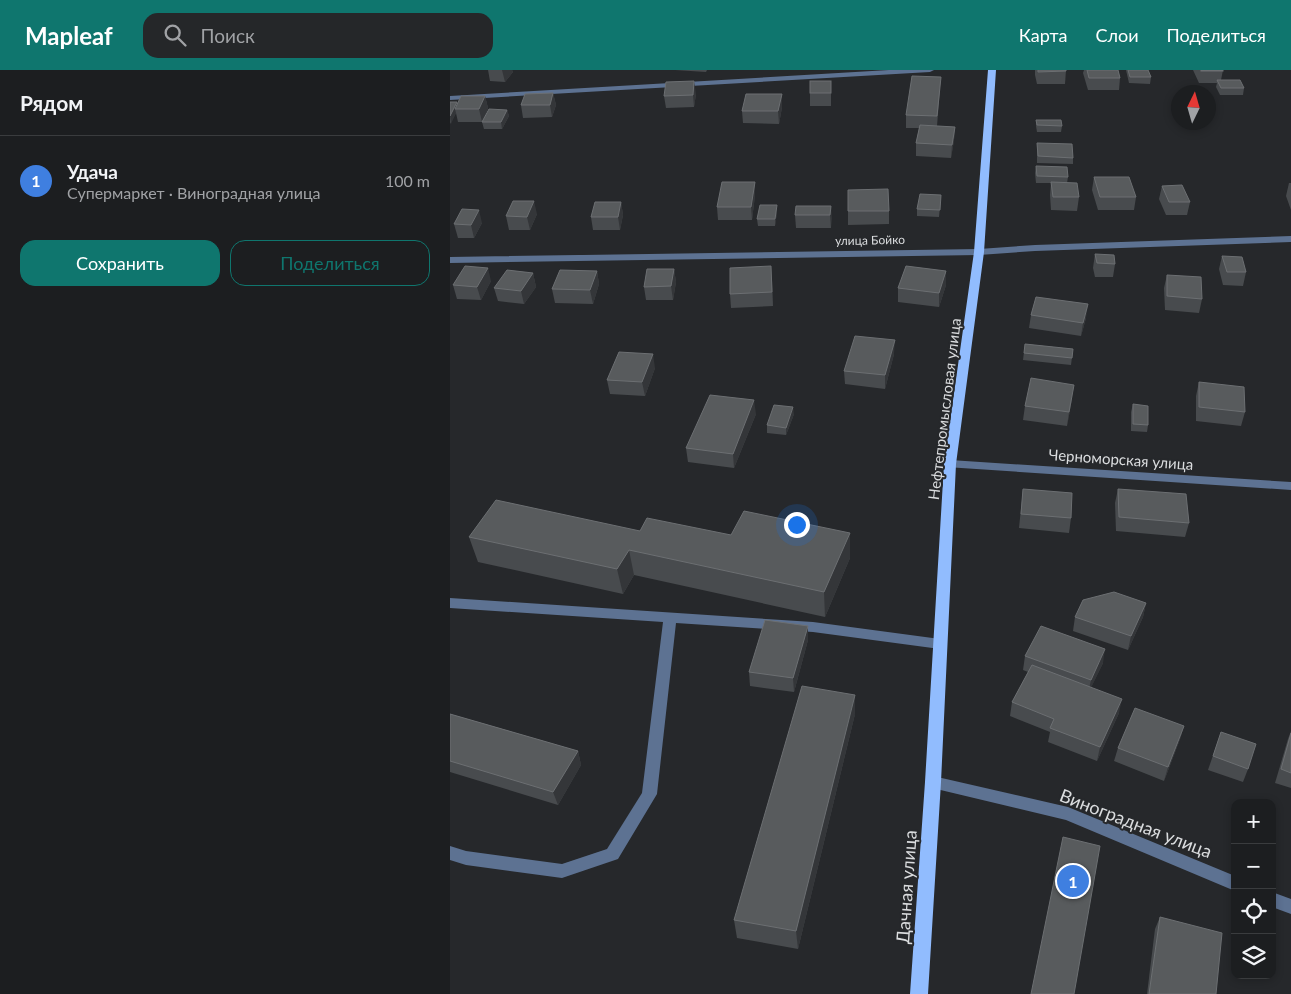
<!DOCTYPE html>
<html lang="ru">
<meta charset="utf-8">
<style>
:root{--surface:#1c1e20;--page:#252729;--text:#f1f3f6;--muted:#a0a2a5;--line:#3a3c3e;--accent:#0f766e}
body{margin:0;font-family:Lato,sans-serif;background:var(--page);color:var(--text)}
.controls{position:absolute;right:15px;bottom:15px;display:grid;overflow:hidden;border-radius:10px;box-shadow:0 2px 8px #0003}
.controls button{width:45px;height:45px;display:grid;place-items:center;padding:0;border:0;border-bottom:1px solid var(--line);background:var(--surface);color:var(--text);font:25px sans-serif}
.compass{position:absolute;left:721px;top:15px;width:45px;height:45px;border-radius:50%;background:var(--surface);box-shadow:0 2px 8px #0003;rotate:5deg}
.you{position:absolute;left:346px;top:454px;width:18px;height:18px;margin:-12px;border:4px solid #fff;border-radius:50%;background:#1a73e8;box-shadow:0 0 0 8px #1a73e833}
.badge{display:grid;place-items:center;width:32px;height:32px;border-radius:50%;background:var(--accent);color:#fff;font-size:16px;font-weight:700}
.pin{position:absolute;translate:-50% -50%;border:2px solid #fff;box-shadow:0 1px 5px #0006}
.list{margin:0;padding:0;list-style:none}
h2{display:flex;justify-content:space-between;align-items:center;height:65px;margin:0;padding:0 20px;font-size:21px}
h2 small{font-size:16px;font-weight:400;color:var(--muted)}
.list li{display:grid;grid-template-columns:32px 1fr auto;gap:15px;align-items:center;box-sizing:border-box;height:90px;padding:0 20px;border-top:1px solid var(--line)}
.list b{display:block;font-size:19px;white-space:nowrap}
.list p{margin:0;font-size:16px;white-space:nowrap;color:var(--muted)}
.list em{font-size:16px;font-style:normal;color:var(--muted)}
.actions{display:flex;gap:10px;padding:15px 20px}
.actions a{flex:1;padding:11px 0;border:1px solid var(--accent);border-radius:15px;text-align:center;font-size:18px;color:var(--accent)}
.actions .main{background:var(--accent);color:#fff}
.icon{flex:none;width:28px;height:28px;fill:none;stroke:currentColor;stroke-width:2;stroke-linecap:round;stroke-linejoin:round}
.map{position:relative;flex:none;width:841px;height:924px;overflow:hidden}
header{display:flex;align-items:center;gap:30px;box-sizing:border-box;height:70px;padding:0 25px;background:var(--accent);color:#fff}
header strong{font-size:24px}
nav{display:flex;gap:28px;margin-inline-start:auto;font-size:18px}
.search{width:350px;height:45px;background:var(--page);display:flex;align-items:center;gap:12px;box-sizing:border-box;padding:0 18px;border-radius:15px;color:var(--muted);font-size:19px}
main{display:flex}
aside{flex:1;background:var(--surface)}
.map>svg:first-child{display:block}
</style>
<header>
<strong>Mapleaf</strong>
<div class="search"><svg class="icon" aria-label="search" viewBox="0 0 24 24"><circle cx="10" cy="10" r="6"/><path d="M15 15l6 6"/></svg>Поиск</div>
<nav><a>Карта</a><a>Слои</a><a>Поделиться</a></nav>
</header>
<main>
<aside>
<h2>Рядом<small></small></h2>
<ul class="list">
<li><span class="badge" style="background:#3f7fe0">1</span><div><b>Удача</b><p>Супермаркет · Виноградная улица</p></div><em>100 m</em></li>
</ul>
<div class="actions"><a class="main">Сохранить</a><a>Поделиться</a></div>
</aside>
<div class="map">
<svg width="841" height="924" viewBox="0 0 841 924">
<rect width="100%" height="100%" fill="#26282b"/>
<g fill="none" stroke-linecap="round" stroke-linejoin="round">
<g fill="#5d7292" fill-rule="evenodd">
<polygon points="439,0 484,0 480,2 0,30 0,26"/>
<polygon points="841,166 841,172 585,181 529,185 0,193 0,187 529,179 585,175"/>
<polygon points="500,390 841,412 841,420 496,397 494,394 496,391"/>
<polygon points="0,528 363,552 490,569 495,570 497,574 495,578 490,579 363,562 226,553 207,724 168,789 112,808 16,795 0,790 0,776 16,781 112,794 157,779 192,723 213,552 0,538"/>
<polygon points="483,706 618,737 785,806 785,821 616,750 478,717 475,712 478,707"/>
<polygon points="822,822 841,829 841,844 822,837"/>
</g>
<polygon fill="#91bcfe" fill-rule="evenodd" points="538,0 546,0 534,182 506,394 491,712 478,924 460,924 475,712 494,394 524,182"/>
</g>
<g fill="#484b4e">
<polygon points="38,0 62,0 63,2 55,12 40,11"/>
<polygon points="225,0 257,0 256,2"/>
<polygon points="585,0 616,0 615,14 587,14 585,5"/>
<polygon points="634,0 668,0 670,8 669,20 638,20 633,3"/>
<polygon points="676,0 698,0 701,7 700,14 679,13"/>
<polygon points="743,0 773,0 771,10 794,18 793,25 770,25 766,17 767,13 749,13"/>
<polygon points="381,11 381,36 360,36 360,23"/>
<polygon points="490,19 487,56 505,57 504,70 501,88 466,86 466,73 469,58 456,58 456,45"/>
<polygon points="103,23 106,35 102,47 73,48 71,35"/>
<polygon points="246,24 244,37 216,38 214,26"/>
<polygon points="332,24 332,37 329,54 293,53 292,41"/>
<polygon points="35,26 38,38 32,52 8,52 6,43 0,54 0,32 7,32 8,34"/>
<polygon points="724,31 728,31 728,47 727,47 723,37"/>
<polygon points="57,40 59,46 52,59 34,59 32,52"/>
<polygon points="586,50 612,56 611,62 587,62 586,56"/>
<polygon points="587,73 623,88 623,94 587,93"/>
<polygon points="586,96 618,107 617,113 629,127 627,141 601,140 600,125 601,113 586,113 585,103"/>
<polygon points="644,107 686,127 684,140 648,140 642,120"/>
<polygon points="305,112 305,125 302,150 268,150 267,137"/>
<polygon points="839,113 841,113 841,140 836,126"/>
<polygon points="712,116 740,132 737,145 716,145 709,129"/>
<polygon points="398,120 439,141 439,154 398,155"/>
<polygon points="491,125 489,147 467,146 467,139"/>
<polygon points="171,132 173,145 170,160 143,160 141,147"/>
<polygon points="381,136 381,158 346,158 345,145"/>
<polygon points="327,142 325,156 308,156 307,149"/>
<polygon points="87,144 80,160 59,160 56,146"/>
<polygon points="32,153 24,168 8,168 4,154"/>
<polygon points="645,184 665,194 663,207 645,207 643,198"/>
<polygon points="772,186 796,202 793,216 773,215 769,199"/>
<polygon points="224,199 226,212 223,230 196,230 194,217"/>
<polygon points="147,201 149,214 143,234 105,233 102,219"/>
<polygon points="496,201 496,215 489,237 448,232 448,218"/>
<polygon points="83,203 86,217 74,234 48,231 44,218"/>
<polygon points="717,205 752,229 749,243 715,240 714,218"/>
<polygon points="322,210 323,236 281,238 280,224"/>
<polygon points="41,211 31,230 7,229 3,215"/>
<polygon points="581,245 636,248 631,266 579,258"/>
<polygon points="575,274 623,279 621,295 573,290"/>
<polygon points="444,284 435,319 395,314 394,301"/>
<polygon points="205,298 195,326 160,324 157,310"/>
<polygon points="749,312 795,342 791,356 746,351 746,326"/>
<polygon points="622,329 617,356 573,350 575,336"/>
<polygon points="683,334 698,355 697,362 681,361 681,342"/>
<polygon points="306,344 284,398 238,392 236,378"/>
<polygon points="344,344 336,365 317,363 317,355"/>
<polygon points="573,419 621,448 619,463 569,458"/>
<polygon points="668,419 739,453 735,467 666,461 665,433"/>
<polygon points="190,461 281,465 400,488 375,547 184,505 173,524 28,492 19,467"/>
<polygon points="696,533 693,547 678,580 623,561 625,547"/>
<polygon points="358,556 358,570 344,622 300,616 299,602"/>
<polygon points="575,586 653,593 641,617 669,643 647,691 598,672 600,662 560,646 562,632 578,602 573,600"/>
<polygon points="0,644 128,681 131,695 108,735 0,702"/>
<polygon points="405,644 348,879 287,868 284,850"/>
<polygon points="734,656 730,669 714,711 664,691 668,678"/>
<polygon points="841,661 841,718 825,713 838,669"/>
<polygon points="771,662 798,699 793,712 758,700"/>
<polygon points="710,847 766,924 697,924 705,859"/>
</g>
<g fill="#343639">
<polygon points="52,0 62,0 63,2 55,12"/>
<polygon points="244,11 246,24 244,37 243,25"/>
<polygon points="103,23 106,35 102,47 100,35"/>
<polygon points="332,24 332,37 329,54 328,41"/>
<polygon points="35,26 38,38 32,52 29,39"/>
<polygon points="7,32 9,38 5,39 6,43 1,54 0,46"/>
<polygon points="57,40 59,46 52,59 51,52"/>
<polygon points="505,57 504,70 501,88 502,75"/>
<polygon points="305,112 305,125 302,150 301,137"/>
<polygon points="84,131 87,144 80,160 77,147"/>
<polygon points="171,132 173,145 170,160 168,147"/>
<polygon points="327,135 327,142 325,156 325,149"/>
<polygon points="381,136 382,149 381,158 380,145"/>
<polygon points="29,140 32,153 24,168 21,155"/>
<polygon points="38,198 41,211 31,230 27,217"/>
<polygon points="224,199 226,212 223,230 221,216"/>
<polygon points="147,201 149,214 143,234 140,220"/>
<polygon points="496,201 496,215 489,237 489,223"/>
<polygon points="83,203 86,217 74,234 71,221"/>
<polygon points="638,234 636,248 631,266 633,253"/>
<polygon points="445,270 444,284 435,319 435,305"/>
<polygon points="203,284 205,298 195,326 192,312"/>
<polygon points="624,315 622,329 617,356 619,342"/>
<polygon points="304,330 306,344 284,398 283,384"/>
<polygon points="343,337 344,344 336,365 336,358"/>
<polygon points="400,463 400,488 375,547 374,522"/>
<polygon points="179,480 184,505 173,524 167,499"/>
<polygon points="696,533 693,547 678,580 681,566"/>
<polygon points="358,556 358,570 344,622 343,608"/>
<polygon points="655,579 653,593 638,624 641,610"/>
<polygon points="405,625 405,644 348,879 346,861"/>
<polygon points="672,629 669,643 647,691 650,677"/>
<polygon points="734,656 730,669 714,711 718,697"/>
<polygon points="128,681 131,695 108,735 103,722"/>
</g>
<g fill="#585b5d" stroke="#6c6f72">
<polygon points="588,0 616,0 616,1 588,2"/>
<polygon points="637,0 668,0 670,8 639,8"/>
<polygon points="678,0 698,0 701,7 680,7"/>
<rect x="751" y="0" width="22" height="1"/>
<polygon points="462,6 491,7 487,46 456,45"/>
<polygon points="767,10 790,10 794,18 771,18"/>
<polygon points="244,11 243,25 214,26 216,12"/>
<rect x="360" y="11" width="21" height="12"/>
<polygon points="103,23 100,35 71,35 75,24"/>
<polygon points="296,24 332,24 328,41 292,41"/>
<polygon points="11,26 35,26 29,39 5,39"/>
<polygon points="724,31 728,31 728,40"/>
<polygon points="0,32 7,32 0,46"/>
<polygon points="39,39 57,40 51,52 32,52"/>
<polygon points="586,50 611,50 612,56 587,55"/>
<polygon points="470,55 505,57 502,75 466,73"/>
<polygon points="587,73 622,74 623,88 588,86"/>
<polygon points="586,96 617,97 618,107 587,106"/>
<polygon points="644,107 679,107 686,127 650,127"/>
<polygon points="272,112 305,112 301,137 267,137"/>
<polygon points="601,112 627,113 629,127 603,127"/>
<polygon points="732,115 740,132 719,132 712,116"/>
<polygon points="438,119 439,141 398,141 398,120"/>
<polygon points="470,124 491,125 490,140 467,139"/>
<polygon points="63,131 84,131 77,147 56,146"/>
<polygon points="145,132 171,132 168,147 141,147"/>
<polygon points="310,135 327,135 325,149 307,149"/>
<polygon points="346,136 381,136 380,145 345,145"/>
<polygon points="12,139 29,140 21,155 4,154"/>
<polygon points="645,184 664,185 665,194 647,193"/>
<polygon points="772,186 792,187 796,202 777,202"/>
<polygon points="15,196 38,198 27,217 3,215"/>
<polygon points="321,196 322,222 280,224 280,198"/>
<polygon points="456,196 496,201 489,223 448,218"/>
<polygon points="197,199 224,199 221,216 194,217"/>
<polygon points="57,200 83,203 71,221 44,218"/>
<polygon points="110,200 147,201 140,220 102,219"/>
<polygon points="717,205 751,207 752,229 717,226"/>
<polygon points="586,227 638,234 633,253 581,245"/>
<polygon points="405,266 445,270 435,305 394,301"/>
<polygon points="575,274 623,279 622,288 574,283"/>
<polygon points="169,282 203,284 192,312 157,310"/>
<polygon points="581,308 624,315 619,342 575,336"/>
<polygon points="749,312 794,317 795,342 749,337"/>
<polygon points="260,325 304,330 283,384 236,378"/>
<polygon points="683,334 698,336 698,355 683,354"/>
<polygon points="324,335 343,337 336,358 317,355"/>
<polygon points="573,419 622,423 621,448 571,444"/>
<polygon points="668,419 736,424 739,453 669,447"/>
<polygon points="46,430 190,461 197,448 281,465 294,441 400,463 374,522 179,480 167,499 19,467"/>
<polygon points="664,522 696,533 681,566 625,547 633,530"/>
<polygon points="315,550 358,556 343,608 299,602"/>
<polygon points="591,556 655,579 641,610 575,586"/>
<polygon points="582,595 672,629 650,677 600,658 604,649 562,632"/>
<polygon points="352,616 405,625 346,861 284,850"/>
<polygon points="685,638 734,656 718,697 668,678"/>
<polygon points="0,644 128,681 103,722 0,691"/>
<polygon points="771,662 806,674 798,699 763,686"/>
<polygon points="841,663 841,703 831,699"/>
<polygon points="613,767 650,776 624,924 581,924"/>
<polygon points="710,847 772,863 766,924 699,924"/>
</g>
<g text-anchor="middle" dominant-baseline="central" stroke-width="4" stroke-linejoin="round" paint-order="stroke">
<g font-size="12" fill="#dadcde" stroke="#26282b">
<text transform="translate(420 170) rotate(-1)">улица Бойко</text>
</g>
<g font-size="15" fill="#dadcde" stroke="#26282b">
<text transform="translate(494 339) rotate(-83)">Нефтепромысловая улица</text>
<text transform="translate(671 389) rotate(4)">Черноморская улица</text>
</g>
<g font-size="18" fill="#dadcde" stroke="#26282b">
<text transform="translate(686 753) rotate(21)">Виноградная улица</text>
<text transform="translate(456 817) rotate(-86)">Дачная улица</text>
</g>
</g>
</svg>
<div class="controls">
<button>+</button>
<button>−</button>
<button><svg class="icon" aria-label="locate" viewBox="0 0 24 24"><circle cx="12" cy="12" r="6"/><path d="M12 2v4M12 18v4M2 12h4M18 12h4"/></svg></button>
<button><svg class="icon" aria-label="layers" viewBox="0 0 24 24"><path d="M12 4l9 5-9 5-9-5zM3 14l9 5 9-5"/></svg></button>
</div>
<svg class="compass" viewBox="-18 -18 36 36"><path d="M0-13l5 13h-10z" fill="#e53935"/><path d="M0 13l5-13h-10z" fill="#a0a2a5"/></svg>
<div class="you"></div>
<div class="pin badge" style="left:623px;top:811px;background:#3f7fe0">1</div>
</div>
</main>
